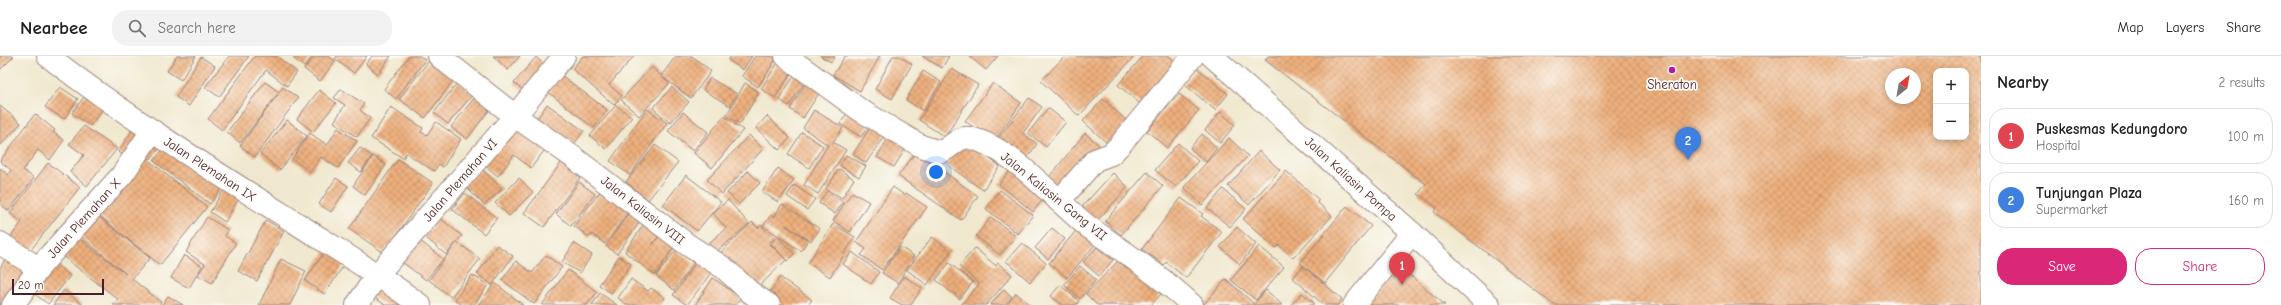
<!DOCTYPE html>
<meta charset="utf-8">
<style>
:root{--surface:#fff;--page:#f2f2f2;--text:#222;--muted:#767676;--line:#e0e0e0;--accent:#db2777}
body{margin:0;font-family:"Comic Neue",sans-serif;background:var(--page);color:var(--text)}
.controls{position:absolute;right:12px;top:12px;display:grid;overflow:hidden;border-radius:8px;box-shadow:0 2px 6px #0003}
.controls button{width:36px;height:36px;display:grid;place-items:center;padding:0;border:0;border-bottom:1px solid var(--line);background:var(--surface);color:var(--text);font:20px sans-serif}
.compass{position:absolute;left:1885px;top:12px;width:36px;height:36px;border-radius:50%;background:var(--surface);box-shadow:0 2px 6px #0003;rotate:31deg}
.scale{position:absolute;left:12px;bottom:10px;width:92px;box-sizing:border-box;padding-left:4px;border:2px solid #4a1f2b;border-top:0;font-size:11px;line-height:14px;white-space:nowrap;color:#4a1f2b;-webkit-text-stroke:3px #fdfcf7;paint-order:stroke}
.you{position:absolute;left:936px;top:116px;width:14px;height:14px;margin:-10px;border:3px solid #fff;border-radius:50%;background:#1a73e8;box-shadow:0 0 0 6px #1a73e833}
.badge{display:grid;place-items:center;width:26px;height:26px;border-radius:50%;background:var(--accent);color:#fff;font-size:13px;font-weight:700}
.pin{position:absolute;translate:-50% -33px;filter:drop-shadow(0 1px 2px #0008)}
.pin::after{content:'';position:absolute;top:21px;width:14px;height:12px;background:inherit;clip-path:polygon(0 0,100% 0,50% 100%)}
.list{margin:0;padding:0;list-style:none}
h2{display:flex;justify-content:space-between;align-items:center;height:52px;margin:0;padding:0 16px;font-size:17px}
h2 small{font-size:13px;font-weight:400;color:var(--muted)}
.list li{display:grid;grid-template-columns:26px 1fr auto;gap:12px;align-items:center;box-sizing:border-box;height:56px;margin:0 8px 8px;padding:0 8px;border:1px solid var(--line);border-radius:16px}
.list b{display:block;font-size:15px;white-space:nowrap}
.list p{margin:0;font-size:13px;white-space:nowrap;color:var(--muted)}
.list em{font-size:13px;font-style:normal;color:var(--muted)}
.actions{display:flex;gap:8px;padding:12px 16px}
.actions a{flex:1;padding:9px 0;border:1px solid var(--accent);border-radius:16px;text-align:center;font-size:14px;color:var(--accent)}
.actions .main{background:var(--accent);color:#fff}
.icon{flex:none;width:22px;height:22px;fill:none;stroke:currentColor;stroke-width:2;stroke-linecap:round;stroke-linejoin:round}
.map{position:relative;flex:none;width:1981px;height:249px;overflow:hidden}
header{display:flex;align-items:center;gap:24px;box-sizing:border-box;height:56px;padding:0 20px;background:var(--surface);border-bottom:1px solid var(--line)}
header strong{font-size:19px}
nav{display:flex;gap:22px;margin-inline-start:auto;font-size:14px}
.search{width:280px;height:36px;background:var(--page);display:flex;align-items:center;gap:10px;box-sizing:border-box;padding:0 14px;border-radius:16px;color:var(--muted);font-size:15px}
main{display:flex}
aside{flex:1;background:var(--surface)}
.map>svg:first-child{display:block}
</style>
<header>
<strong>Nearbee</strong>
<div class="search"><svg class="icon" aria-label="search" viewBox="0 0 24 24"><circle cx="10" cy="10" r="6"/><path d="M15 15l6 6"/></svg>Search here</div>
<nav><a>Map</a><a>Layers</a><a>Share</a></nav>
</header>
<main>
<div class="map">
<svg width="1981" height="249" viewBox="0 0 1981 249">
<defs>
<pattern id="building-cross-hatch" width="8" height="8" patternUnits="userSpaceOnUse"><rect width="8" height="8" fill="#eeb07e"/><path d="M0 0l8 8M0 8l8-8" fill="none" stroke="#c38f67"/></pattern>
</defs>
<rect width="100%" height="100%" fill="#fdfcf7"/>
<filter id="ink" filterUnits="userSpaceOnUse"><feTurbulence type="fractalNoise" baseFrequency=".025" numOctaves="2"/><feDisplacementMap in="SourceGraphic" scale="8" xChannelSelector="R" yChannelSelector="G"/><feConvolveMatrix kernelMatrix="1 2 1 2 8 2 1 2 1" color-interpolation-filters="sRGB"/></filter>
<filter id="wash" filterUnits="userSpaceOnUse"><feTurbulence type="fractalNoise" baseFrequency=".012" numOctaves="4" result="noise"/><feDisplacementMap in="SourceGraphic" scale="16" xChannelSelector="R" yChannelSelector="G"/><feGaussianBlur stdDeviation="0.9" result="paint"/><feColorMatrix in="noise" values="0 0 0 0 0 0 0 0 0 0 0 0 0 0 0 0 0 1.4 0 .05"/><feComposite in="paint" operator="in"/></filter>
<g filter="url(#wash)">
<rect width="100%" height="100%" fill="#f0e8ce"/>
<g id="blocks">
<g fill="url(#building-cross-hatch)" fill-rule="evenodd">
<polygon points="0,0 14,0 0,14"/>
<polygon points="177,0 196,0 181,24 167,15"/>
<polygon points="229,0 249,0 219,41 205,31"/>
<polygon points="255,0 276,0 297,16 287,30 266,14 222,74 208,63"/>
<polygon points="296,0 313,0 304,11 294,3"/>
<polygon points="315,0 328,0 335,5 320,25 304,13"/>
<polygon points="337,0 367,0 354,17 335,3"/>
<polygon points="372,0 391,0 378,18 366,8"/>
<polygon points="409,0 420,0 425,4 396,43 384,33"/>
<polygon points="493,0 520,0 508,14"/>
<polygon points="583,0 634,0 609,29 622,40 614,49 572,13"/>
<polygon points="676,0 692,0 711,15 691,42 661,20"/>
<polygon points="731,0 752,0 743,14 728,4"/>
<polygon points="755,0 771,0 776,3 758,31 742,20"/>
<polygon points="820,0 835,0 831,6"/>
<polygon points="845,0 880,0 860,35 833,19"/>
<polygon points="893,0 899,0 912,8 892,43 875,33"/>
<polygon points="922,0 949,0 942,12"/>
<polygon points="969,0 998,0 986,14"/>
<polygon points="1065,0 1135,0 1079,60 1041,25"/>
<polygon points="1143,0 1169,0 1180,10 1144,51 1118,29"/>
<path d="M1268 0H1981V249H1554L1434 156 1437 152 1418 138 1426 128 1265 4ZM1936 15H1966V81H1936ZM1891 18H1915V42H1891Z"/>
<polygon points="201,1 215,10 189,50 176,41"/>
<polygon points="536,1 546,11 525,36 514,27"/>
<polygon points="431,2 456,21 425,62 399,43"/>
<polygon points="781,2 795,11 775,42 761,33"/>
<polygon points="652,11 669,28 639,60 621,44"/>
<polygon points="1197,12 1228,38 1215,54 1184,28"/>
<polygon points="952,13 978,29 945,81 919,64"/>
<polygon points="923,15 941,26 923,55 906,44"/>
<polygon points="796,17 806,24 789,50 779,43"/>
<polygon points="561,19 607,54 594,72 548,36"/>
<polygon points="710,22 737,38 730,50 703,34"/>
<polygon points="807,25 821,34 803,62 790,53"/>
<polygon points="265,26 279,36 283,31 298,42 255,101 240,90 278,38 240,87 227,76"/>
<polygon points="458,26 473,38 448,68 434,57"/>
<polygon points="745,27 759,36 740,68 726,60"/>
<polygon points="993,27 1021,47 994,86 965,65"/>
<polygon points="60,31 78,43 64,63 45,51"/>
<polygon points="672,31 689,46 670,67 653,52"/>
<polygon points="341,33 364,48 360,54 370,62 357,81 334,66 345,49 334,42"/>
<polygon points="319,34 336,47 313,76 297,63"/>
<polygon points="479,36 494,48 467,83 451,71"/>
<polygon points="87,37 105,50 90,70 72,57"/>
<polygon points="1179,38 1199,54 1167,92 1147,75"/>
<polygon points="1029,42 1042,51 1023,77 1037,88 1026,103 998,83"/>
<polygon points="1103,43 1128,66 1108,88 1083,65"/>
<polygon points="547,48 584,75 573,89 537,63"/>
<polygon points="616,49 632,61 606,93 590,80"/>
<polygon points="0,50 21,67 0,90"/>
<polygon points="391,51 423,72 421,76 427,79 436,66 461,83 443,111 439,108 434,115 406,97 403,102 371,82"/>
<polygon points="1048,52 1066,66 1046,91 1028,77"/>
<polygon points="647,53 667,67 630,119 610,105"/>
<polygon points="814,54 843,72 833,86 846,94 818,138 804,129 828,89 803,72"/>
<polygon points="849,54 870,67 861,81 840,68"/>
<polygon points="683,56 708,76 693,95 668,75"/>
<polygon points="1220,56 1235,69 1220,87 1205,74"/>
<polygon points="35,58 55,74 53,76 64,84 50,104 38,94 23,114 34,122 9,155 0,148 0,112 8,119 11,114 0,105"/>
<polygon points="724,60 743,74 712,112 694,97"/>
<polygon points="767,60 790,82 779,94 756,72"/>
<polygon points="287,64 307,80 280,114 260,98"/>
<polygon points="517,67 547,91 531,112 514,99 498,120 483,108"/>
<polygon points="873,67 887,76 866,107 853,98"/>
<polygon points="84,70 117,93 87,130 70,116 84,99 69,88"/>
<polygon points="338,72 357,85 338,112 321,101 310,116 292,103 310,77 327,89"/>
<polygon points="133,73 141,78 127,101 118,96"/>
<polygon points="802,76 823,90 809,112 788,98"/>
<polygon points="892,76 909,87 894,111 877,101"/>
<polygon points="1085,77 1099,89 1059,137 1045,126"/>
<polygon points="1202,78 1217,92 1206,106 1190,92"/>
<polygon points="157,79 165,86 150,103 142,97"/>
<polygon points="749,79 763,93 722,138 707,124"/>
<polygon points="1229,82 1248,100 1202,149 1184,131"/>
<polygon points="963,84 1000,110 983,134 946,108"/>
<polygon points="1178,87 1198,105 1176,131 1155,114"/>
<polygon points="167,88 223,131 210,148 154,105"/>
<polygon points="655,89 678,106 648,144 626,126"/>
<polygon points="360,92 372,100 361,116 348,107"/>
<polygon points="1259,95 1280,114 1249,149 1228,130"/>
<polygon points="916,96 978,140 961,164 898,120"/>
<polygon points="142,99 207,151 160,209 96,157"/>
<polygon points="846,99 866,110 859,121 840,110"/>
<polygon points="373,100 386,109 365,139 353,130"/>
<polygon points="566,100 585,115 544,171 524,157"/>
<polygon points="398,103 433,127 384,197 349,173"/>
<polygon points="48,107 80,131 26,200 7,186 22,166 10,157"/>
<polygon points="1013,111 1047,138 1033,156 999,128"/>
<polygon points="778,112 794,124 778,146 762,136"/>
<polygon points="482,113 502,133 484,149 464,129"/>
<polygon points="839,113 854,123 842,142 826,133"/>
<polygon points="748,115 760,127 739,148 727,137"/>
<polygon points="1286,115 1319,144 1317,146 1332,160 1293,202 1279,189 1276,192 1243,163"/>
<polygon points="1147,116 1163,130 1121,179 1105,165"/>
<polygon points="1113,117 1128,131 1094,168 1079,154"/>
<polygon points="686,119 721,146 697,175 663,149"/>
<polygon points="336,122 348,130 331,156 319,148"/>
<polygon points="519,122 533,136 509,160 495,147"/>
<polygon points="579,126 595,138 571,170 556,158"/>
<polygon points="794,129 815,143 807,154 787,140"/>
<polygon points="226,130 241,139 225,166 210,156"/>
<polygon points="604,130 632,151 605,188 592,178 589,181 574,170"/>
<polygon points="893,131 904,139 906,137 927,151 882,214 861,199 866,193 856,186"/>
<polygon points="1223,133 1246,153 1230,171 1207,152"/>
<polygon points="1000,134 1033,159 1018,178 986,153"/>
<polygon points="827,135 843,146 835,158 819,147"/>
<polygon points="852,136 869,146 850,176 833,165"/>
<polygon points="465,137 497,162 484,178 452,153"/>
<polygon points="1181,142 1203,158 1201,160 1222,176 1186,222 1166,206 1164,209 1142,193"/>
<polygon points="728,144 749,168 716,196 708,188 726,172 713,157"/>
<polygon points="782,148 820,173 811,185 785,169 808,184 801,195 763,170 771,159 774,161"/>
<polygon points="1347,150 1371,170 1325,227 1300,207"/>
<polygon points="630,155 641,164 617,198 606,190"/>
<polygon points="94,157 150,202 132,223 161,246 159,249 113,249 118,243 61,199 76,180 126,218 77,177"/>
<polygon points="207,161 228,174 225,180 236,187 212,227 198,219 205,208 186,196"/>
<polygon points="439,161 462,180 446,199 424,180"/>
<polygon points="991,161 1016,180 1000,199 976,180"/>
<polygon points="266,164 284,175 257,225 238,215"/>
<polygon points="646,165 662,176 652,189 660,179 675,190 655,219 625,196"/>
<polygon points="752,166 758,172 761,169 774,183 769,187 786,204 754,235 719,198"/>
<polygon points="833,168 855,181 830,221 808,207"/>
<polygon points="1080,170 1098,185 1067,222 1049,207"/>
<polygon points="1237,171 1256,188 1240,208 1220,191"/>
<polygon points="1052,172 1065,183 1048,203 1035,192"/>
<polygon points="778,181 794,198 787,205 771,188"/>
<polygon points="932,181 951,195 927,229 907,214"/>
<polygon points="419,184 443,203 426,224 402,206"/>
<polygon points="457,186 480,203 451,241 429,224"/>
<polygon points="574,187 592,199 580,217 562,206"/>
<polygon points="1022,187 1046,207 1030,226 1006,205"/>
<polygon points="497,189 513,200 492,229 477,218"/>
<polygon points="1259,190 1284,211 1256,244 1231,224"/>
<polygon points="900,191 914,200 898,227 882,217"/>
<polygon points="1097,191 1113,204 1099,220 1083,206"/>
<polygon points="327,192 347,204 325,238 305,225"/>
<polygon points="975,192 996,210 998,207 1012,219 986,249 961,249 979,228 959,210"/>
<polygon points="676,194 694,207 674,234 656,220"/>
<polygon points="852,196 879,216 871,228 843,208"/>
<polygon points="9,197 32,212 8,249 0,249 0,212"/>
<polygon points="184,199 202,210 189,232 171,222"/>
<polygon points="546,199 562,211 534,248 502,224 516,205 532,217"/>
<polygon points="619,200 631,208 611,237 599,229"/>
<polygon points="1123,200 1162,237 1151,249 1097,249 1086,238"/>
<polygon points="281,203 306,215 290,249 259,249"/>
<polygon points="51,204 70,220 48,248 28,233"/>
<polygon points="698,204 713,214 687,249 673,239"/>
<polygon points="949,207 973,226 960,243 936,224"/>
<polygon points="1080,210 1096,224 1080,243 1064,229"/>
<polygon points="1303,210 1342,243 1338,249 1324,249 1293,222"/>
<polygon points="1399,210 1445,249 1365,249"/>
<polygon points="568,214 597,236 587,249 542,249"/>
<polygon points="472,219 488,229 474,249 462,249 455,244"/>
<polygon points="904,220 922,232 911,249 902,249 890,242"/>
<polygon points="780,221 812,244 808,249 774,249 765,243"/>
<polygon points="713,222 741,242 736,249 695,249"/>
<polygon points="382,223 418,249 385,249 371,239"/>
<polygon points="631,223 648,235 651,232 665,242 660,249 627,249 618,242"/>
<polygon points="1226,223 1253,247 1251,249 1203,249"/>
<polygon points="495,227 523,249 478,249"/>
<polygon points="1060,229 1079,245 1076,249 1062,249 1051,240"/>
<polygon points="1004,233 1012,241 1005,249 990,249"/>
<polygon points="64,234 83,249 53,249"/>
<polygon points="1266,234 1282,249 1253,249"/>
<polygon points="600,237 617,249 592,249"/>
<polygon points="1016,237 1030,249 1007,249"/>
<polygon points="1302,237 1314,247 1313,249 1291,249"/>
<polygon points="168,240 183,249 162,249"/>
</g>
</g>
</g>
<g filter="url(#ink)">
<use href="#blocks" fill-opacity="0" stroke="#9d847c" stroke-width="1"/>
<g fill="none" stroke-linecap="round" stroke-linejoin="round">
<g stroke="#9d847c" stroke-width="24">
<g id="street">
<path d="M48 0C127 61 212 114 296 167 338 194 380 219 420 249"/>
<polyline points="439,0 515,60 573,101 688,189 724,212 750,236 769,249"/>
<path d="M786 0 860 54 921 90 940 96C950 93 958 80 969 82 1010 89 1057 147 1090 172 1124 196 1162 221 1192 249"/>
<polyline points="1212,0 1412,177 1489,249"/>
<polyline points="1059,145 1095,104 1111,98 1120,89 1193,0"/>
<polyline points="0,187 35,210 42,208 122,119 152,75"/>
<polyline points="13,249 42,208"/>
<polyline points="357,249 377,219 515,60 564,0"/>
<polyline points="1354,249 1412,177"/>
</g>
</g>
<use href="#street" stroke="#fff" stroke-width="22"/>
</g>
</g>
<circle fill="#b5179e" stroke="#fdfcf7" stroke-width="1.5" cx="1672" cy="14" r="4"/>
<g text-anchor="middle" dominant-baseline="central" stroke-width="3.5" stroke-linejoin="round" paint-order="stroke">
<g font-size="13" fill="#4a1f2b" stroke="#fdfcf7">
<text x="1672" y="28">Sheraton</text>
</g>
<g font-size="13" fill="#4a1f2b" stroke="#fdfcf7">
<text transform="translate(210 113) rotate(33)">Jalan Plemahan IX</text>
<text transform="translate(1351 123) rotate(42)">Jalan Kaliasin Pompa</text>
<text transform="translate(460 124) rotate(-49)">Jalan Plemahan VI</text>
<text transform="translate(1054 140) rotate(39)">Jalan Kaliasin Gang VII</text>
<text transform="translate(643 154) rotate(38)">Jalan Kaliasin VIII</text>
<text transform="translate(84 162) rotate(-48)">Jalan Plemahan X</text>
</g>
</g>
</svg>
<div class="controls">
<button>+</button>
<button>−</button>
</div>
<svg class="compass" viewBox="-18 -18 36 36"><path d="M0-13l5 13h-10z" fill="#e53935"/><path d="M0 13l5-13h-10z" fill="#767676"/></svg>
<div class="scale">20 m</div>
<div class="you"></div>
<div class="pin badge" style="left:1402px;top:229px;background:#e0444e">1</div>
<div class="pin badge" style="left:1688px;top:104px;background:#3f7fe0">2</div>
</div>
<aside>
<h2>Nearby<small>2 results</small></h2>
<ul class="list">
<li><span class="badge" style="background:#e0444e">1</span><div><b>Puskesmas Kedungdoro</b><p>Hospital</p></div><em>100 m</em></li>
<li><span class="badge" style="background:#3f7fe0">2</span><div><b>Tunjungan Plaza</b><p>Supermarket</p></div><em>160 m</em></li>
</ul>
<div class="actions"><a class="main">Save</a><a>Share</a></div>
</aside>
</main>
